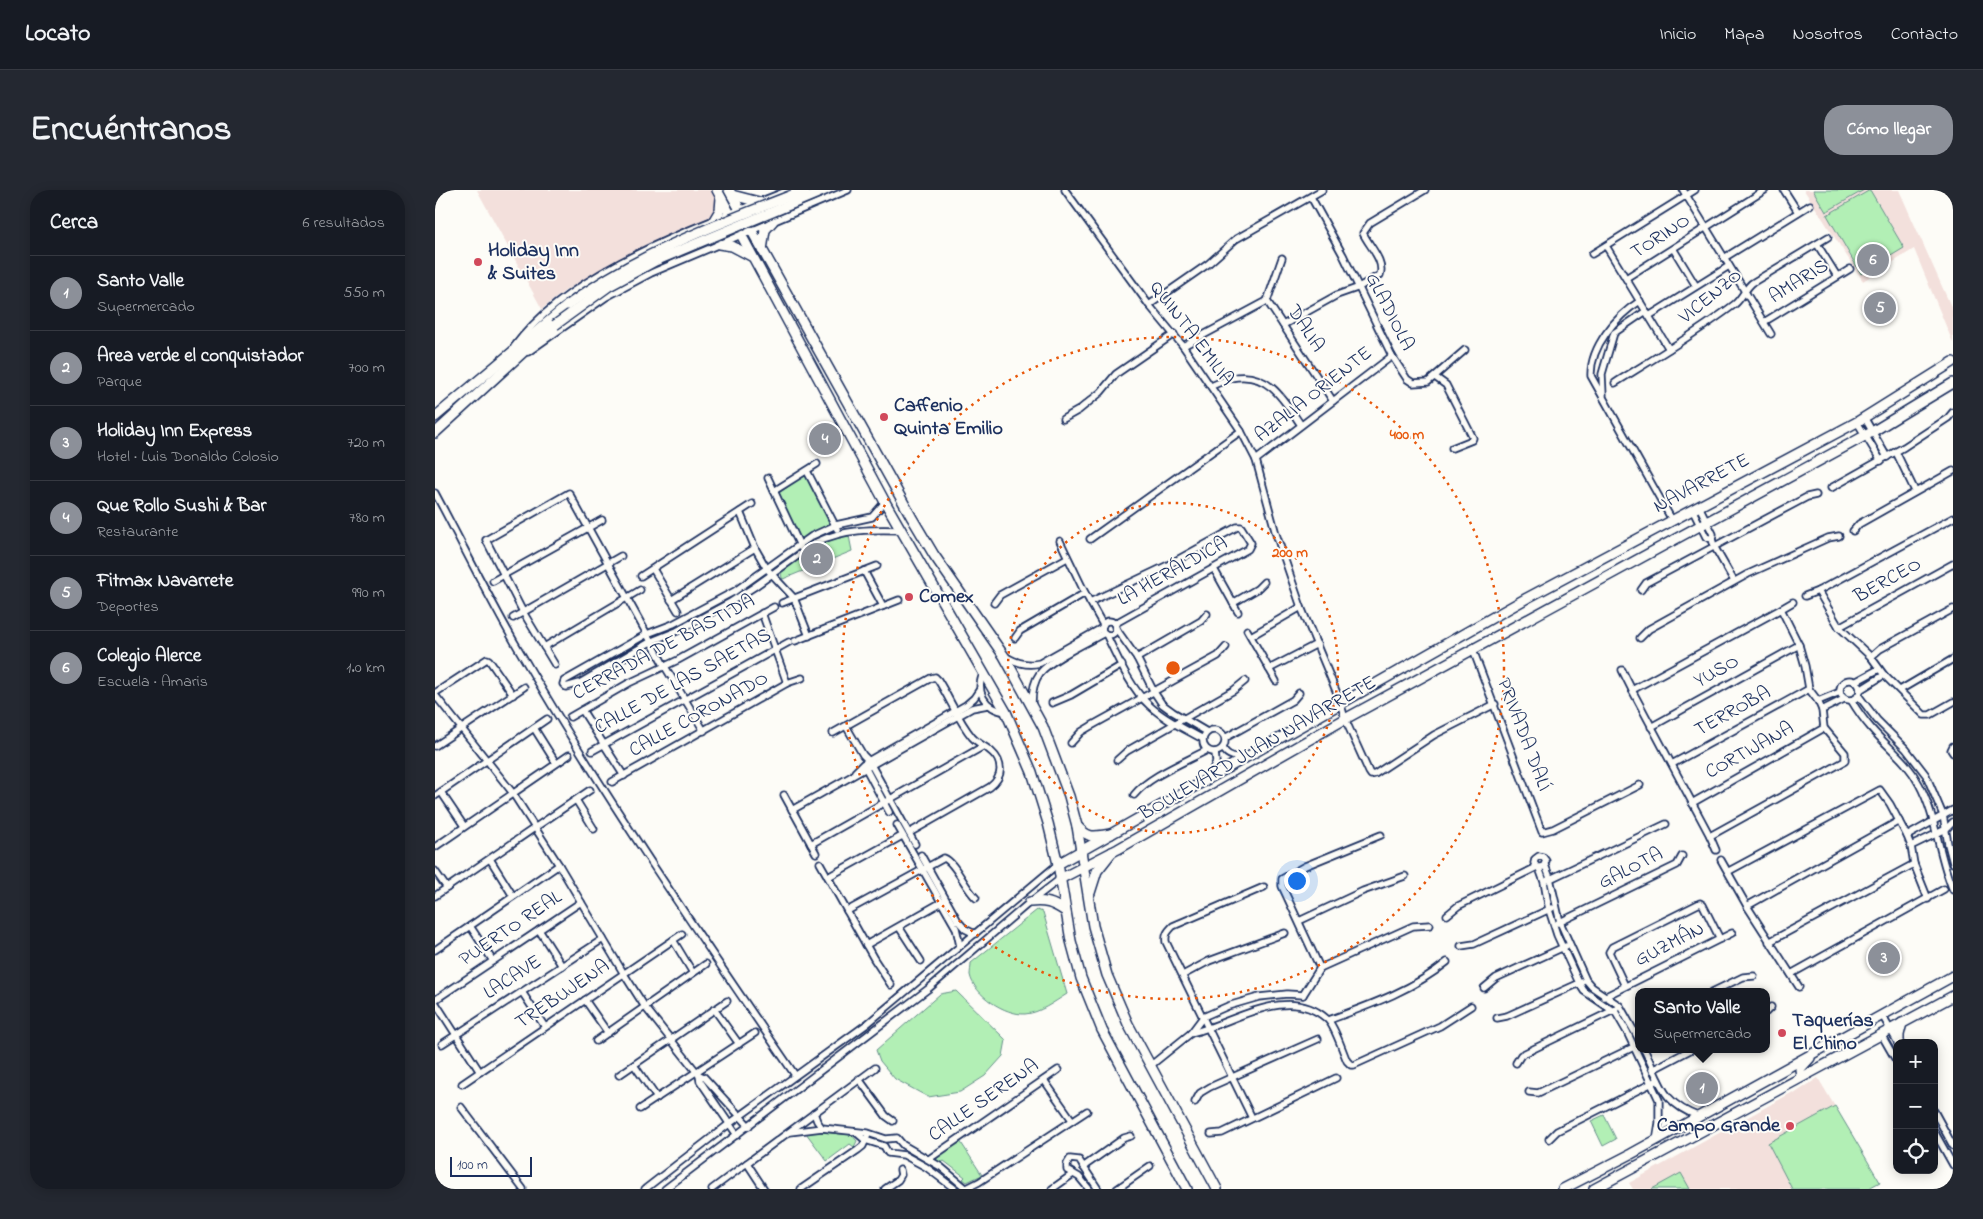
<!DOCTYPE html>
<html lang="es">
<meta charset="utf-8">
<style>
:root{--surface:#171b24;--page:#242831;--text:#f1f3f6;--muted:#9ea1a6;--line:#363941;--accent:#8c9099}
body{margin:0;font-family:"Indie Flower",sans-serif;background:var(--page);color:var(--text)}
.controls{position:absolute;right:15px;bottom:15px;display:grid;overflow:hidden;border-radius:10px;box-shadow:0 2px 12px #0003}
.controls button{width:45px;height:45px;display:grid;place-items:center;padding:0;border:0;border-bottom:1px solid var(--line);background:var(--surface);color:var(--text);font:25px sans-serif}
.scale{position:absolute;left:15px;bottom:12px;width:82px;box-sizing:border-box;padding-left:5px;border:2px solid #1b2f5e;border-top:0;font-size:14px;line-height:18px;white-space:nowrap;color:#1b2f5e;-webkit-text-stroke:4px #fdfcf7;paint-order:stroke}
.you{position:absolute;left:861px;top:690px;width:18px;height:18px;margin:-12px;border:4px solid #fff;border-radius:50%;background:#1a73e8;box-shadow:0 0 0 8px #1a73e833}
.badge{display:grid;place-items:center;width:32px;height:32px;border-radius:50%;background:var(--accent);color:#fff;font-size:16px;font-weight:700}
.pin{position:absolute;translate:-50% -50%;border:2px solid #fff;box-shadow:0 1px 5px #0006}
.popup{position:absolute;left:1200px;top:798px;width:135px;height:65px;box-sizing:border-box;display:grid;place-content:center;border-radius:10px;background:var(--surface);filter:drop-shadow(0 1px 4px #0005);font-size:16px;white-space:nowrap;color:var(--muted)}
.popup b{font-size:19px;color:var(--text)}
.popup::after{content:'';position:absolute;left:50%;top:100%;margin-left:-10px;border:10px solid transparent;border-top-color:var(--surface)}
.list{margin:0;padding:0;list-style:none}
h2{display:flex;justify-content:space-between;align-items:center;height:65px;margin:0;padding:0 20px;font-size:21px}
h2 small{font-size:16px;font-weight:400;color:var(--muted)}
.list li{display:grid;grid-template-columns:32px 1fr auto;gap:15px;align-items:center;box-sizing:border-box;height:75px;padding:0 20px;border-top:1px solid var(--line)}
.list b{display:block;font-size:19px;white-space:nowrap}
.list p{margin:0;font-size:16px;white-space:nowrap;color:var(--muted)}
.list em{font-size:16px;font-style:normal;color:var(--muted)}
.icon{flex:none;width:28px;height:28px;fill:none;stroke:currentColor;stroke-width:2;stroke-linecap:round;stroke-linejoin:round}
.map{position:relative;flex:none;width:1518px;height:999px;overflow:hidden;border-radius:20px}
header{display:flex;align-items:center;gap:30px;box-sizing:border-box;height:70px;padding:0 25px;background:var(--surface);border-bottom:1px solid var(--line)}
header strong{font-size:24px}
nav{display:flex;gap:28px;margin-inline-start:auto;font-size:18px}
.intro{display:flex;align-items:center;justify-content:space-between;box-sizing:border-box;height:120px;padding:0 30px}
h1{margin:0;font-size:35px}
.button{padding:12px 22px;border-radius:20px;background:var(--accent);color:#fff;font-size:18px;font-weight:700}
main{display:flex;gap:30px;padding:0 30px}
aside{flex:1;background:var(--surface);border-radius:20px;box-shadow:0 2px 12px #0003}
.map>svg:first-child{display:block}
</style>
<header>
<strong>Locato</strong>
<nav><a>Inicio</a><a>Mapa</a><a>Nosotros</a><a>Contacto</a></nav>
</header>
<div class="intro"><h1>Encuéntranos</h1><a class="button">Cómo llegar</a></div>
<main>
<aside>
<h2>Cerca<small>6 resultados</small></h2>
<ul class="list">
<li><span class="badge">1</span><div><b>Santo Valle</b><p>Supermercado</p></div><em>550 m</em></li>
<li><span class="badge">2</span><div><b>Area verde el conquistador</b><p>Parque</p></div><em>700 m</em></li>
<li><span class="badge">3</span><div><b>Holiday Inn Express</b><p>Hotel · Luis Donaldo Colosio</p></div><em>720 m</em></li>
<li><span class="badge">4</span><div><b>Que Rollo Sushi &amp; Bar</b><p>Restaurante</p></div><em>780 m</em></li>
<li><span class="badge">5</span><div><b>Fitmax Navarrete</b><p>Deportes</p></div><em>990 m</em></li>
<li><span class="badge">6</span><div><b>Colegio Alerce</b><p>Escuela · Amaris</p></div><em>1.0 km</em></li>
</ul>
</aside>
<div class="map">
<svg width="1518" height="999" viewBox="0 0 1518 999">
<rect width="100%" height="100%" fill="#fdfcf7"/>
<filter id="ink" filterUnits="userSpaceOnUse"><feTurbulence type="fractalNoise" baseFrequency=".02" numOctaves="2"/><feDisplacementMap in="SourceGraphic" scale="10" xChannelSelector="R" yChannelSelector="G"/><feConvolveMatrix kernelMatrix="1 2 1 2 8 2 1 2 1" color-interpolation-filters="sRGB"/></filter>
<g filter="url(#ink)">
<g fill="#f3e0dc">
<polygon points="42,0 277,0 285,16 274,29 189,67 131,100 107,119"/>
<polygon points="1369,0 1464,0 1518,121 1518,153 1479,59 1428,91"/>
<polygon points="1383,888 1445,992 1432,999 1198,999 1194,993 1358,902 1359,904"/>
</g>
<g fill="#b2efb5" stroke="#668f8a">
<polygon points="1378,0 1429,0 1391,22"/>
<polygon points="1435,0 1469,58 1426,84 1392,25"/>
<polygon points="370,285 396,333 365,350 344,303"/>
<path d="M414 346 417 361 348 389 347 388 346 383C366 368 388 348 414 346Z"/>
<path d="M602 720 608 722 632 804C619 812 605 823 590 824 570 825 539 805 535 785 535 782 536 777 536 773Z"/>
<polygon points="521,801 571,850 568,866 550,886 525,902 493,907 460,889 445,871 441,860 505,804"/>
<polygon points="1400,916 1445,992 1432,999 1357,999 1333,953"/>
<polygon points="1169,925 1181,949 1168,956 1156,931"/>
<polygon points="386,942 417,945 422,951 419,957 415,954 392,971 371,943"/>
<polygon points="525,951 547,985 532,992 528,989 530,987 509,971 506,973 501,969"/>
<polygon points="1246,983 1255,999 1217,999"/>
</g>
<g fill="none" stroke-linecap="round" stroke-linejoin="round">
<g stroke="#1b2f5e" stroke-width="9">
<g id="street">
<polyline points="630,0 714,115 748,156 806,241 821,270 841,344 866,417 904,508 910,529 934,582 936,585 940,584 999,545 1060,514"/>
<polyline points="1248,0 1336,144"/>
<polyline points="1349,0 1363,22"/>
<polyline points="876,7 908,65 957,166 972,189 978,193 993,192 1030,160"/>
<polyline points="1382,54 1402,86"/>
<polyline points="1171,56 1234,159"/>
<polyline points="1239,60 1261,96"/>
<polyline points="1157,64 1260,0"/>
<polyline points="1289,68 1375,15"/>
<polyline points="1191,88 1330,0"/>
<polyline points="832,111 898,211"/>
<polyline points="832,111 847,68"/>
<path d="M1205 111C1181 126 1155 157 1156 186L1237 330"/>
<polyline points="714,115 773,74 801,49 887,0"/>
<polyline points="1214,126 1294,76"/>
<polyline points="1329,132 1415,79"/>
<path d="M848 135 902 105 922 98 945 85C950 71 934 56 928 43L935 33 990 0"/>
<polyline points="748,156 832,111"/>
<path d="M79 157C137 78 266 36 354 0"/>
<polyline points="93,162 171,107 216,83 413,0"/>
<polyline points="1000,187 1011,195 1038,248 1037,250 1017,258"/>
<path d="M1180 193C1220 168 1262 143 1300 114 1307 108 1310 99 1317 93L1393 47"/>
<path d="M776 196C784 193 793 188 802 187 835 183 850 212 866 235"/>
<polyline points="1168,205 1167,184 1179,143 1211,121"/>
<polyline points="1429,227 1452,267"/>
<polyline points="628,229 644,220 666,202 681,184 739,144"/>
<polyline points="1422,232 1446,271"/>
<polyline points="1461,262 1480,301"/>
<polyline points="821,270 957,166"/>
<polyline points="372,281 402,339"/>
<polyline points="333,288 366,358"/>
<polyline points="1396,298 1469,257 1513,228 1518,222"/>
<polyline points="339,301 382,274"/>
<path d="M0 303C28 355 54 409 84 460 169 607 265 746 360 885"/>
<path d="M450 312 437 327 401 335 377 346 300 401 238 434 212 444 129 491 128 494 131 497 145 493 217 451 242 441 294 413 319 397 382 352C408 339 438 339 466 340"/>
<polyline points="1264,316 1278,344 1277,349 1279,356 1299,391"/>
<polyline points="1257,319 1271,347 1277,349"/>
<polyline points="305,322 320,358 332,379 359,408 374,446"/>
<polyline points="1518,328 1383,401 1404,437 1436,467 1449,485 1489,525 1495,525 1518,512"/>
<polyline points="1418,341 1424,334 1518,281"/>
<polyline points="655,349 806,241"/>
<polyline points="625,351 650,403 668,435"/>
<polyline points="218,379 243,421"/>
<polyline points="779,379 803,422"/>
<polyline points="429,381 448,416"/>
<polyline points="206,386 317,314"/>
<polyline points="58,391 167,330"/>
<polyline points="1206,400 1211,393 1372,307 1381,305"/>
<polyline points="1370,406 1383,401"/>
<polyline points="236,410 320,358"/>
<polyline points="655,412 733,375 802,337 806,337 816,353 813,359 679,434"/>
<polyline points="347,413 442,376"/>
<polyline points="559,413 565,405 632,368"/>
<polyline points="798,413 822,399 829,392"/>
<polygon points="1346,419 1364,455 1370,476 1374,499 1383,511 1387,520 1389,538 1410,563 1410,571 1275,646 1197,500"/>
<polyline points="1346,419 1358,412"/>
<polyline points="327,423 352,493"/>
<polyline points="78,428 186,366"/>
<circle cx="674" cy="438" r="7"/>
<polyline points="680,437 702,468 719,502 727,514 738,522 772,542"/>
<polyline points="1404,437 1518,374"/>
<polyline points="812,440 841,491"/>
<path d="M671 444C682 467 696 499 715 516 730 530 750 539 768 549"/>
<polyline points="816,446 866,417"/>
<polyline points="580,448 585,441 650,403"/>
<polyline points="1205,448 1214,439 1313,384 1393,348 1404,346"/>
<polyline points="360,451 464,410"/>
<polyline points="109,457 205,400"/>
<polyline points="1038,460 1107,642 1118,639 1205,595"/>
<path d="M570 466C581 473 593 476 605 473L667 438"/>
<polyline points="1436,467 1445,459 1518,419"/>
<polyline points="702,468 766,431 772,424"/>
<polyline points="120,475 88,422 51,350 134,303 229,475 269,541"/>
<polyline points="834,479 882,454"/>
<polyline points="1187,480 1197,500"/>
<path d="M549 482C539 501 550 519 571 522"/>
<circle cx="1415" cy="500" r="10"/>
<polyline points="1420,492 1444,479"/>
<polyline points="1425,500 1449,485"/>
<polyline points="1465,500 1518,469"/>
<polyline points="0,503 52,469 54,470 78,505"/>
<polyline points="0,505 77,602 124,675 189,784 210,817 264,885 265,891 302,945"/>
<polyline points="1423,505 1442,530 1471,559 1491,585 1508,625 1513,654 1518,673"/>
<path d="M1416 510C1422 520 1429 530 1436 538 1454 559 1471 569 1484 594 1502 627 1503 666 1518 700"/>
<polyline points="1383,511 1405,502"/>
<path d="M597 513C597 502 599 491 605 483 616 469 653 452 669 443"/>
<polyline points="617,513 636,505 687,475"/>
<polyline points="147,520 189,586"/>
<polyline points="1387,520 1409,509"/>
<polyline points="135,527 194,493 243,470 339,417"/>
<polyline points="411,536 428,565 434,571 480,654"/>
<polyline points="1216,537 1364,455"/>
<polyline points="99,538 121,573"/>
<circle cx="779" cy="551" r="11"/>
<path d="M398 543 496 488 500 487 503 490C515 509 523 530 537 547 545 556 558 559 563 570 568 581 564 590 555 597L474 643"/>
<polyline points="790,548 849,515 858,510 864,503"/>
<polyline points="636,553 646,542 656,536 783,466 791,457"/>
<polyline points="0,556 89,497"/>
<polyline points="1518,556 1516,560 1518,563"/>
<path d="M788 558C792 567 802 568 811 566"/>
<polyline points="157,561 354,452"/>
<polyline points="682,570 692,561 799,500 810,491"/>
<polyline points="1237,574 1374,499"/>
<polyline points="430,577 454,622"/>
<polyline points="420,582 428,574 531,515 539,508 545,499"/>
<polyline points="775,586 781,572 780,562"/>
<polyline points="177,592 352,493 367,488"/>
<polyline points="6,602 29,636"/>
<polyline points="349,605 381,663"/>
<path d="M699 605C714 586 750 572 772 560"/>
<polyline points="0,606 112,529"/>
<polyline points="141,610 159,639"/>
<polyline points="1257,613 1389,538"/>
<polyline points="357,620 537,518 553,515"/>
<polyline points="462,635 521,738 525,756"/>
<polyline points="1275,646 1281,660"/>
<polyline points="1472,646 1518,620"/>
<polyline points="376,654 547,557"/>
<polyline points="1476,656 1511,639 1518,632"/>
<polyline points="0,657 134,565"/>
<polyline points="486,665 523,731 530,739 540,744"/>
<polyline points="55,669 78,706"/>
<polyline points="1286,670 1312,716 1364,797"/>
<polyline points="385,673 439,769 456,795"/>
<polyline points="1110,675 1115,688 1125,732 1151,790 1157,797 1185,816 1203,848"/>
<polyline points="1104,678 1109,692 1114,720 1122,745 1144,793 1149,801 1181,823 1192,842 1224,910 1224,933 1221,951"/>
<polyline points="0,681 12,698"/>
<polyline points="1294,681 1445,600 1455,614 1472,646 1476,656 1479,674 1493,709"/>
<polyline points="393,687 467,646"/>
<polyline points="1113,690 1231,634"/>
<polyline points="0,706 155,600"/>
<polyline points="1312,716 1464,631"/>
<path d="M412 721 509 668C520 672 530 698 541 708"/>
<polyline points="1012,725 1023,716 1102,677 1108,677 1111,671 1108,667 1104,666 1100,669 1099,673 1102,677"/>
<polyline points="864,731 928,701 970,686"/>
<polyline points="1123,733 1242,675 1247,666"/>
<polyline points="35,736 58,771"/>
<polyline points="464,737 486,771"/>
<polyline points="104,740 127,776"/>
<polyline points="238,750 258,783"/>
<polyline points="1334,752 1479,674"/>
<polyline points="431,755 507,712"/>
<polyline points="1026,756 1039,754 1117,718"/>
<polyline points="0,760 124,675"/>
<polyline points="885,778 847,696 847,689 870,676 946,645"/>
<polyline points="885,778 978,736 995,735"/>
<polyline points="1356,784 1509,699"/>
<polyline points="748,785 774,771 850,743"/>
<polyline points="1190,796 1174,762 1177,757 1265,713 1268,715 1285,749"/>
<polyline points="1049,798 1061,788 1131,756"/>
<polyline points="87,802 110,837"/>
<polyline points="1277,802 1308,787 1319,786"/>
<polyline points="868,805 885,778"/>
<polyline points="1169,807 1297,743"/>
<polyline points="0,810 146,712"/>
<polyline points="150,810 173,843"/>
<polyline points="0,812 45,882"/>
<polyline points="279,819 304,854"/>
<polyline points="1331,822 1336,817"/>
<polyline points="1447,825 1463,853"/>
<polyline points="1062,828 1072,826 1147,792"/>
<path d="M894 830C935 815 978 800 1012 772"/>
<path d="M756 843C798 834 852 793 892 829 900 836 907 860 912 871L916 875H919L1005 836 1036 816"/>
<polyline points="1446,844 1462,872"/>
<polyline points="161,851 271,774"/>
<polyline points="7,854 168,749"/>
<path d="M1209 859C1226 893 1226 913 1265 927"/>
<polyline points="1081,873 1086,865 1181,819"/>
<polyline points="199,875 222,908"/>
<polyline points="715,876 756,843 768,827 793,816 824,807 852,804 868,805"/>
<polyline points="1217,880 1257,859"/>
<polyline points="184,885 292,811"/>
<polyline points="264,885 269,887 314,936"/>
<polyline points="424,889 451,926 458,931"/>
<polyline points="609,890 637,930"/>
<polyline points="27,894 247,744"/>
<polyline points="1094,902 1103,903 1203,855"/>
<polyline points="760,912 765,903 775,897 883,849"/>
<polyline points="26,917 88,999"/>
<polyline points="205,919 320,843"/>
<polyline points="1499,921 1518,956"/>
<polyline points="379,923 382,931 387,938 433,943 451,949 462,948 468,955 506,977 532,999"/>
<path d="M817 928 731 752C730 745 732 742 738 736L829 697"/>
<polyline points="1499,941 1518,975"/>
<polyline points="355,942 387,938"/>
<polyline points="422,943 430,950 449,956 453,963 469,965 491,977 520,999"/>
<polyline points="776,944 787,943 901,888"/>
<polyline points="1114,949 1122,941 1223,890"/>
<polyline points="494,969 623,880"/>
<polyline points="312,973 329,999"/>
<polyline points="648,977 689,948 696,946"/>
<polyline points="210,999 294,934 432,834 623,674"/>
<polyline points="230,999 493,799 595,712 625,689"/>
<polyline points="277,999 440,878"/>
<polyline points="366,999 423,960 428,956 432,947"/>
<polyline points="450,999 463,990 466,985 465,980"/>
<polyline points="530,999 544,992 652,921"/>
<polyline points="617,999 638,984"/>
<polyline points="654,999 644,987 632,980 632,974 635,969 644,970 663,999"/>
<polyline points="682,999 715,976"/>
</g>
</g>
<g stroke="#1b2f5e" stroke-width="12">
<g id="secondary">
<polyline points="623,674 1092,408 1422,232 1518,172"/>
<polyline points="625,689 683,659 910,529 1437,242 1518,193"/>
</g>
</g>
<g stroke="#1b2f5e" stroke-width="12">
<g id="primary">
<polyline points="282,0 450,312 571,522 597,582 613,633 623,674 636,751 646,788 667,840 752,999"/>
<polyline points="294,0 477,328 499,365 569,466 608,537 634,606 642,636 658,736 672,785 693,834 782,999"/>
<polyline points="297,5 324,12"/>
<polyline points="279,30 285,20 286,8"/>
<polyline points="284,54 297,56 316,66"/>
<polyline points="327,60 330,40 338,31"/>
<polyline points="0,227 133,115"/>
<polyline points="0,243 96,155 120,135"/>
<path d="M642 636C655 650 659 646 676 644"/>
<polyline points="655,703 662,681 677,662"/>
<path d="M595 712C610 710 618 713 630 721"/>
<polyline points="1464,853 1464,845 1467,833"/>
<polyline points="1366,887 1365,879 1375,868"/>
<polyline points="1128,999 1196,964 1518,786"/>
<polyline points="1159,999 1518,806"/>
</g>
</g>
<use href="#street" stroke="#fdfcf7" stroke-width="5.5"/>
<use href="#secondary" stroke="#fdfcf7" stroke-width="9"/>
<use href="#primary" stroke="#fdfcf7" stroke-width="9"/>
<g stroke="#1b2f5e" stroke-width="12" stroke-linecap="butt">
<g id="primary-bridge">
<path d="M133 115C204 62 288 32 370 0"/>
<polyline points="120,135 174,96 220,71 390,0"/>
</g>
</g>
<use href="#primary-bridge" stroke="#fdfcf7" stroke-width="9"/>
</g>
</g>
<g fill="none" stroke="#e8590c" stroke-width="2.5" stroke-dasharray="2.5 5">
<circle cx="738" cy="478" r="165"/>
<circle cx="738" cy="478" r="331"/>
</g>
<g fill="#d1495b" stroke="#fdfcf7" stroke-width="2">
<circle cx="43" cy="72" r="5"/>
<circle cx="449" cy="227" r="5"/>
<circle cx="474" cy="407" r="5"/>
<circle cx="1347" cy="843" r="5"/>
<circle cx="1355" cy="936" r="5"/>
</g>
<g text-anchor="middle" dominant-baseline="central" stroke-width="4" stroke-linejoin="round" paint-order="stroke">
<g font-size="20" fill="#1b2f5e" stroke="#fdfcf7">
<text transform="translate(1226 47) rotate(-33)">TORINO</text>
<text transform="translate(1364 92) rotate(-32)">AMARIS</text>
<text transform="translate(1276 107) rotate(-39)">VICENZO</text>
<text transform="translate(954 122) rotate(63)">GLADIOLA</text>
<text transform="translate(870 139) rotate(57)">DALIA</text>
<text transform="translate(756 144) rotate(53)">QUINTA EMILIA</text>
<text transform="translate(879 205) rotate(-38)">AZALIA ORIENTE</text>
<text transform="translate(1267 294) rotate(-28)">NAVARRETE</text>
<text transform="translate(738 382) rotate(-29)">LA HERÁLDICA</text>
<text transform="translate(1453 391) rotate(-29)">BERCEO</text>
<text transform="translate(229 458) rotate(-28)">CERRADA DE BASTIDA</text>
<text transform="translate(1282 482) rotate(-29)">YUSO</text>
<text transform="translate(248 492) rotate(-29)">CALLE DE LAS SAETAS</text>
<text transform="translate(1298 522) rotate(-29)">TERROBA</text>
<text transform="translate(264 525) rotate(-29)">CALLE CORONADO</text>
<text transform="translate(1088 545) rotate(69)">PRIVADA DALÍ</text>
<text transform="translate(823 559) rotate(-30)">BOULEVARD JUAN NAVARRETE</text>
<text transform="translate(1315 561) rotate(-29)">CORTIJANA</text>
<text transform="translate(1196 679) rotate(-27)">GALOTA</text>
<text transform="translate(76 739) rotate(-34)">PUERTO REAL</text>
<text transform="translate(1235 755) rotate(-27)">GUZMÁN</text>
<text transform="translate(78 788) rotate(-33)">LACAVE</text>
<text transform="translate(128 805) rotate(-34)">TREBUJENA</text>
<text transform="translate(549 911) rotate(-35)">CALLE SERENA</text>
</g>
<g font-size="20" font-weight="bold" fill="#1b2f5e" stroke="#fdfcf7" text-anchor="start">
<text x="53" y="61">Holiday Inn<tspan x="53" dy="23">&amp; Suites</tspan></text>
<text x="459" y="216">Caffenio<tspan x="459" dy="23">Quinta Emilio</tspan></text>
<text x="484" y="407">Comex</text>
<text x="1357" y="831">Taquerías<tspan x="1357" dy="23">El Chino</tspan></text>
<text x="1345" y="936" text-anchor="end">Campo Grande</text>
</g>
</g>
<circle cx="738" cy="478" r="8" fill="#e8590c" stroke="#fdfcf7" stroke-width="2.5"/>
<g font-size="15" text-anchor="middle" font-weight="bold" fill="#e8590c" stroke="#fdfcf7" stroke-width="4" stroke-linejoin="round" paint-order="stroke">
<text x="972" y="249">400 m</text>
<text x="855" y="367">200 m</text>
</g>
</svg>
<div class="controls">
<button>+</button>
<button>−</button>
<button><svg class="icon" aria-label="locate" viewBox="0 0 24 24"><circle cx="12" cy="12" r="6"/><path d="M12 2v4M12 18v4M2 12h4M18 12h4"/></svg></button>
</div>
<div class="scale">100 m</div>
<div class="you"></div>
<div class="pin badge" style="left:1267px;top:898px">1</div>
<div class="popup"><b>Santo Valle</b>Supermercado</div>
<div class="pin badge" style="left:382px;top:369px">2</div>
<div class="pin badge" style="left:1449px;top:768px">3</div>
<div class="pin badge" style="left:390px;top:249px">4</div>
<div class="pin badge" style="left:1445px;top:118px">5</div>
<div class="pin badge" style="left:1438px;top:70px">6</div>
</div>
</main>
